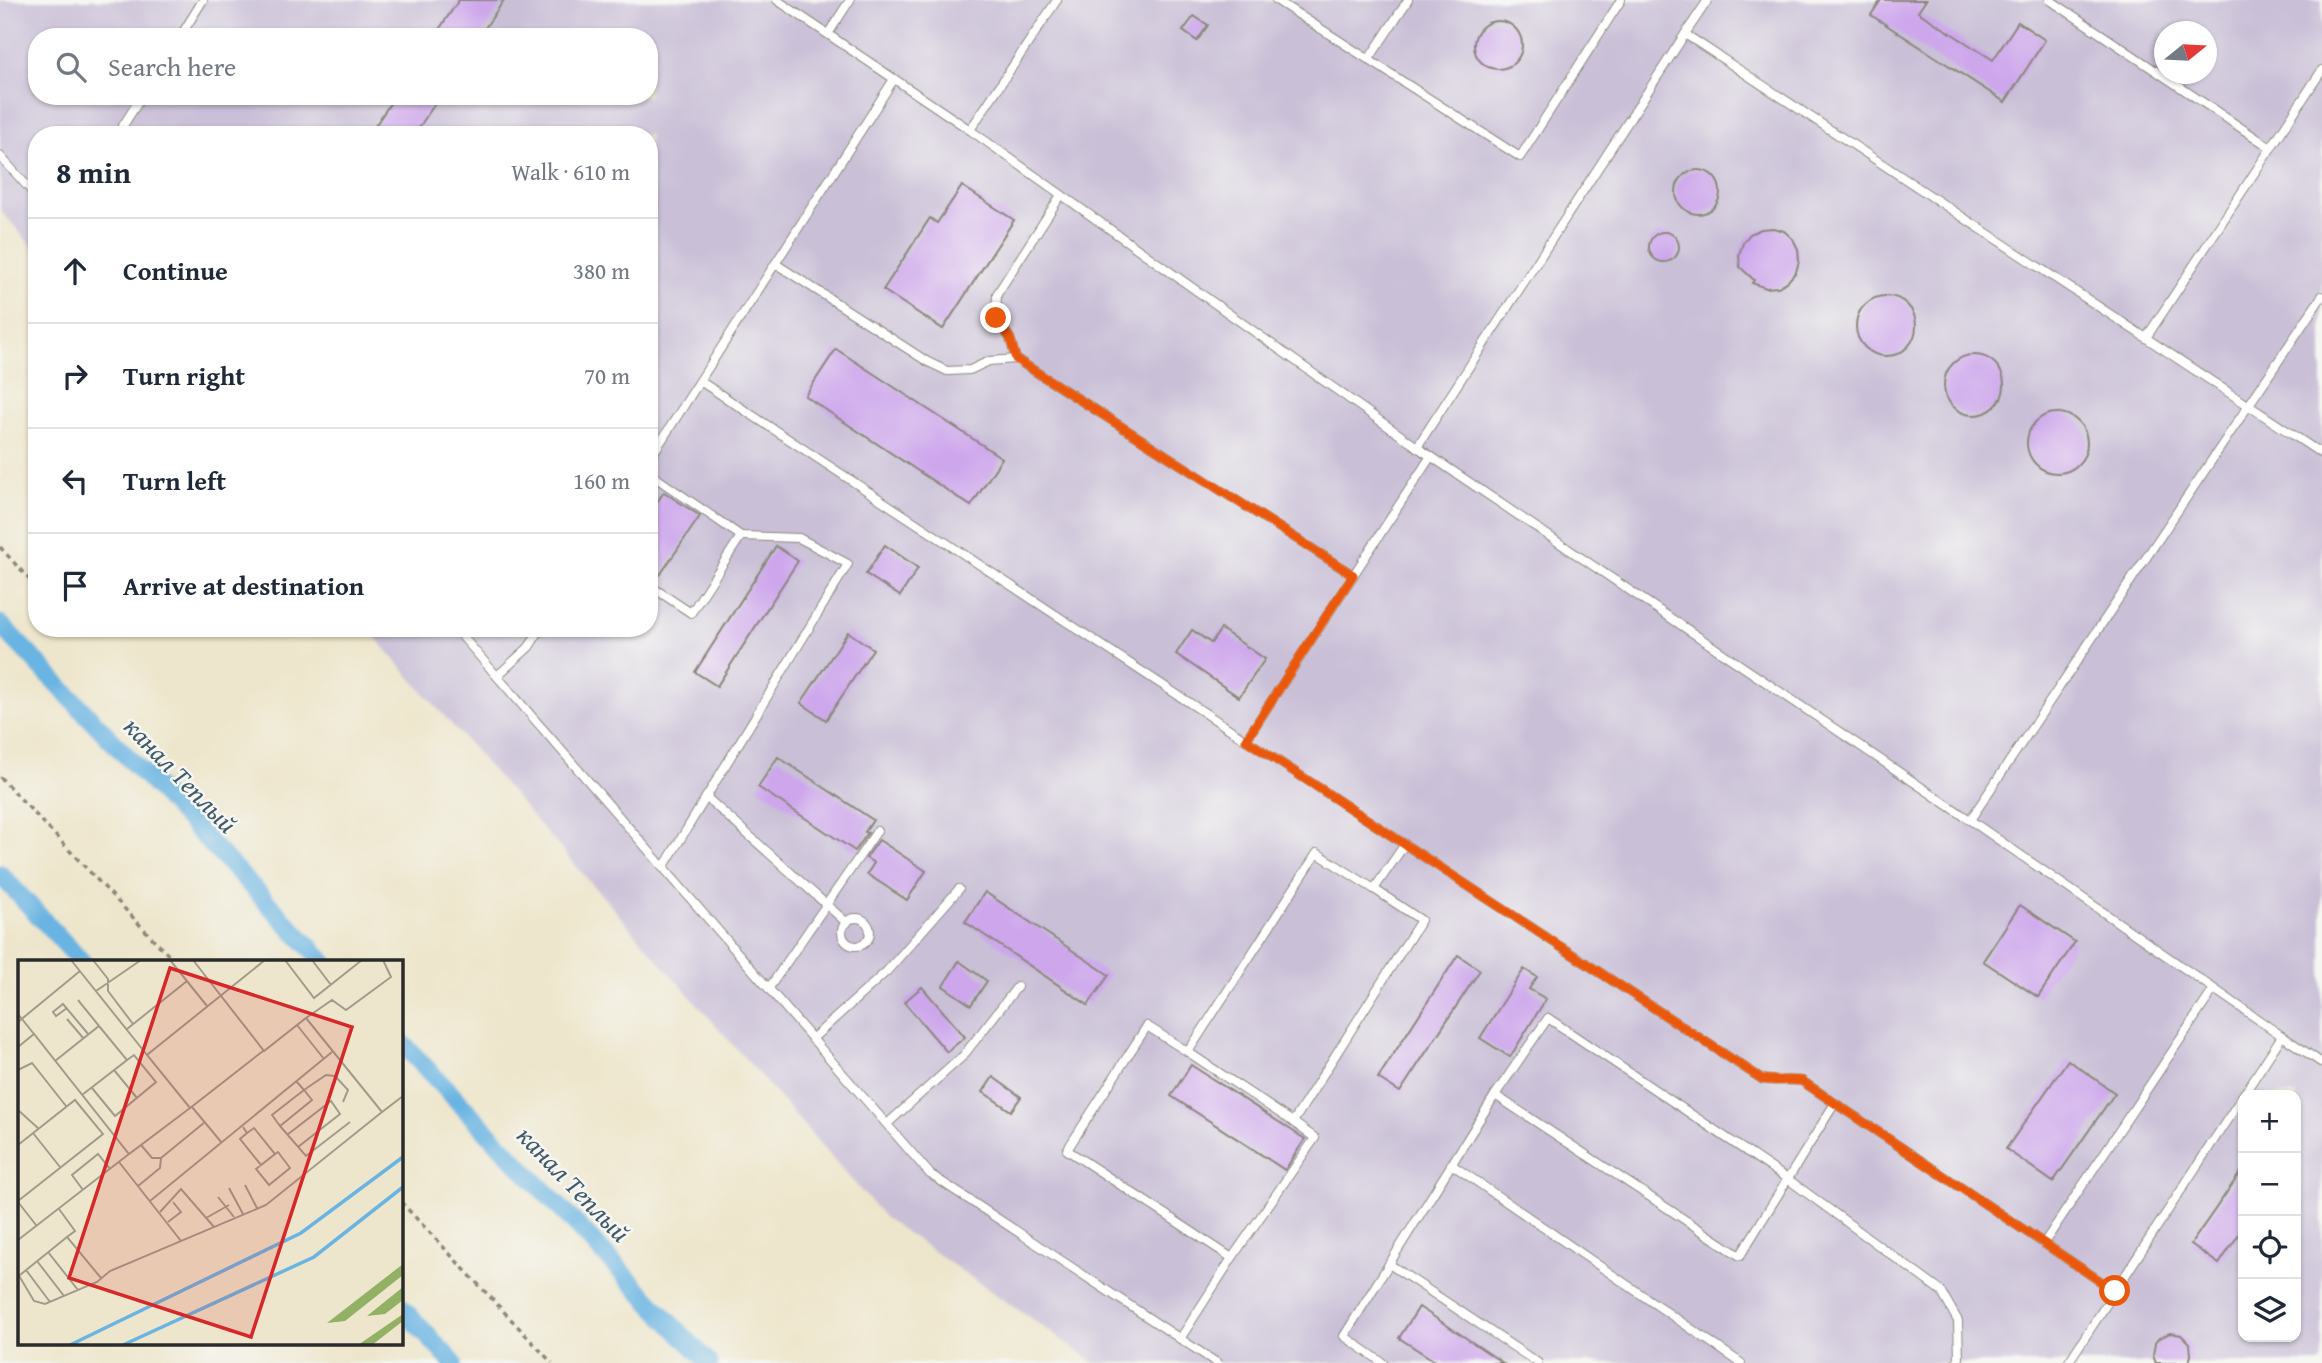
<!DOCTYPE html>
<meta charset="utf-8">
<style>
:root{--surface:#fff;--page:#f6f6f7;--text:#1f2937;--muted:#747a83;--line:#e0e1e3}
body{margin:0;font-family:"Gentium Book Plus",serif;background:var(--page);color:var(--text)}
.controls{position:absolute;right:21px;bottom:21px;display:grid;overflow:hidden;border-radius:14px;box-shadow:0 2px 5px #0004}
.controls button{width:63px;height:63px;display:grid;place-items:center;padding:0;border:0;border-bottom:2px solid var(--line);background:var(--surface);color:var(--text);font:35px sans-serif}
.compass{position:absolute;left:2154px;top:21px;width:63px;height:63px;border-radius:50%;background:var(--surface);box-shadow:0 2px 5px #0004;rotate:72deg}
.stop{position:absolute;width:21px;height:21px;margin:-16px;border:5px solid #ea580c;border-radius:50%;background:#fff}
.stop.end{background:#ea580c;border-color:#fff;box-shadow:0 2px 7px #0008}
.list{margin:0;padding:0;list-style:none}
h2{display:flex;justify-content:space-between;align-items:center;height:91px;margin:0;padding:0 28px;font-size:30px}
h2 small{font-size:23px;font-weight:400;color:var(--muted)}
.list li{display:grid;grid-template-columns:46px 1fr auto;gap:21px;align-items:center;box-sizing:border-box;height:105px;padding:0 28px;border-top:2px solid var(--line)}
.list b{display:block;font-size:26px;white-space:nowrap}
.list em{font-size:23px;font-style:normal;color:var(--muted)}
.icon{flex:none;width:38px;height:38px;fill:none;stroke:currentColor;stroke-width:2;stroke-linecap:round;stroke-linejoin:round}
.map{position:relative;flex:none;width:2322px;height:1363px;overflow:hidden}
.search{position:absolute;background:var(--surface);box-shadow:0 2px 5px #0004;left:28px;top:28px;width:630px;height:77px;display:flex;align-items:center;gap:18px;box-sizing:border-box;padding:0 24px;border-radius:28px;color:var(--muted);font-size:26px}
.panel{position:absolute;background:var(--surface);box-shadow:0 2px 5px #0004;left:28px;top:126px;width:630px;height:511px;border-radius:28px}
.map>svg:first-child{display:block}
</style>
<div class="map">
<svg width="2322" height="1363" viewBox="0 0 2322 1363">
<rect width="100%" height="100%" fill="#f6f6f2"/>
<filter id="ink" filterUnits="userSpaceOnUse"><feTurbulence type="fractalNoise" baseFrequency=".0143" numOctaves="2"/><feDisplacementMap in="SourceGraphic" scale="14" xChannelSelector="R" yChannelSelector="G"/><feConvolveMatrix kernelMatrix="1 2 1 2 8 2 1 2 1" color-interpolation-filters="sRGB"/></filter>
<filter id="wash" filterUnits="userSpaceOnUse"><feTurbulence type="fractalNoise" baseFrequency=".00686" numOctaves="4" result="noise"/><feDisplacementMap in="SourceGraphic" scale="28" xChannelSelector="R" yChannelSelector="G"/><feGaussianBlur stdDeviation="1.57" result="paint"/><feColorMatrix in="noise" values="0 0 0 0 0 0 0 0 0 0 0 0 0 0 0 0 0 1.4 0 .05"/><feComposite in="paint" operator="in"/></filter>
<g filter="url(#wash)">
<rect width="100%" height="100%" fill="#eee6cc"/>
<path fill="#c9bfd7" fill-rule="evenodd" d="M0 0H2322V1363H1095L885 1218 367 628H649V135H37V252L0 210ZM2164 32H2206V74H2164ZM37 37H649V96H37ZM2243 1095H2296V1337H2243Z"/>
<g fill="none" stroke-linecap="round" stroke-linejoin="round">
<g stroke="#69b4e2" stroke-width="19">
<polyline points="0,624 324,962"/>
<polyline points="0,874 82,962"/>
<polyline points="401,1042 709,1363"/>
<polyline points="401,1307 453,1363"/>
</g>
</g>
<g id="blocks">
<g fill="#cda6ec">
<polygon points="459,0 504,0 479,37 434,37"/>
<polygon points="1881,0 1926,0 1918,12 1993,60 2018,22 2045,40 2005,102 1871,15"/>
<polygon points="1194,16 1208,25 1197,41 1183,31"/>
<circle cx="1498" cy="45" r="24"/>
<polygon points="395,96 440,96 414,135 369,135"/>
<circle cx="1698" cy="192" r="22"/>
<polygon points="962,186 1014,220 943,329 883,290 930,218 937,223"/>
<polygon points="1773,228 1784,231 1793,239 1798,249 1799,261 1796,272 1788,281 1778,287 1766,288 1752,283 1754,280 1740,267 1739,255 1743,243 1750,234 1761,229"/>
<circle cx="1664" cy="247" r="15"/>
<circle cx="1886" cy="326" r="30"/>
<polygon points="836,349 1002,458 971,506 805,396"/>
<circle cx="1974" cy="385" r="30"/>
<circle cx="2057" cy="443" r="30"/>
<polygon points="664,492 700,516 660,575 649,568 649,514"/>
<polygon points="885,545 918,568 900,596 866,574"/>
<polygon points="776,546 798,561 717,686 695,672"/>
<polygon points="1221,629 1265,659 1239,697 1176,654 1192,630 1211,643"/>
<polygon points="848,632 873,649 826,720 801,703"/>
<polygon points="778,757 873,820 865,832 868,833 855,851 758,787"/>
<polygon points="879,840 926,871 907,900 867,874 874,863 866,858"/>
<polygon points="985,892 1109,975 1088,1005 965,922"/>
<polygon points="2020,905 2075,942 2038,997 1983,961"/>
<polygon points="1458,955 1480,970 1400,1092 1378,1078"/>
<polygon points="959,961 987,981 971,1005 943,986"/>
<polygon points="1524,969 1537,977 1529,989 1546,999 1510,1057 1480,1038"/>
<polygon points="922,987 965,1037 947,1052 904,1002"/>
<polygon points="2068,1060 2115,1093 2053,1182 2006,1149"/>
<polygon points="1191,1065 1305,1139 1285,1170 1171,1096"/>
<polygon points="993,1077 1021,1097 1011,1111 983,1092"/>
<polygon points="2243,1169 2243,1228 2219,1264 2191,1244"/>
<polygon points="1419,1307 1460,1334 1503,1363 1438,1363 1399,1338"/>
<polygon points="2170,1333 2181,1335 2190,1344 2191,1355 2189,1363 2156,1363 2153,1356 2155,1343 2159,1338"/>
</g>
</g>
</g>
<g filter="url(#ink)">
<use href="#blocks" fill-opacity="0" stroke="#8c887c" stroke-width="2"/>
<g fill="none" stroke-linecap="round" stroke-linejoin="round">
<g stroke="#8c887c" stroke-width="10">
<g id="lane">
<polyline points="777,0 970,130"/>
<polyline points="1057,0 970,130 1417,447"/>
<polyline points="1276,0 1520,157 1621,0"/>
<polyline points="2050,0 2271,148"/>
<polyline points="828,34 850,0"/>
<polyline points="1685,34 1708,0"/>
<polyline points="180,37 203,0"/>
<polyline points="1369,59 1408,0"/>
<polyline points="117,135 142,96"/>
<polyline points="0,156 37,197"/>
<polyline points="776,264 928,362 947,371 970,370 989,361 1016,359 1353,575"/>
<polyline points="2146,338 2322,70"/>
<polyline points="1016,359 1010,338 996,318 997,294 1061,195"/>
<path d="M700 381 1762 1079C1776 1082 1788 1079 1802 1081L2115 1291"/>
<polyline points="649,460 894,79"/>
<polyline points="649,473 741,536 799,538 848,564 663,868"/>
<polyline points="649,585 691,613 741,536"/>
<polyline points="455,628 930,1174 1217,1363"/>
<polyline points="497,676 529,647 541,628"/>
<polyline points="1246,740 1431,456"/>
<polyline points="706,797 847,923"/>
<polyline points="1970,820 1417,447 1685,34 2322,454"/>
<polyline points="1374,889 1317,853 1188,1052 1293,1122 1421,920 1374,889 1405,844"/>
<circle cx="856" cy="932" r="14"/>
<polyline points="769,988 877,831"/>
<polyline points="2282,1036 2322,1063"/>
<polyline points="812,1039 887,971 959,889"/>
<polyline points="1188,1052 1147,1026 1067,1150 1232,1258 1315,1138 1293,1122"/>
<polyline points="1835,1103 1740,1256 1495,1095 1548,1018 1789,1180 1941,1291 1958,1321 1959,1358 1956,1363"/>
<polyline points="887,1124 963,1056 1017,987"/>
<polyline points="1451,1164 1741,1363"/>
<polyline points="2044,1243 2214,989"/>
<polyline points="1389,1264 1538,1363"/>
<polyline points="1180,1339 1232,1258"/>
<polyline points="1383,1363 1344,1336 1495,1095"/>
<polyline points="2068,1363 2282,1036 1970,820 2322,296"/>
</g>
</g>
<g stroke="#8c887c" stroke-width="3.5" stroke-dasharray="5 5" stroke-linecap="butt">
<polyline points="0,547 37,588"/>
<polyline points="0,777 175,962"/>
<polyline points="401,1202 552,1363"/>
</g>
<use href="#lane" stroke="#fff" stroke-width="8"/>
</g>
</g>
<g fill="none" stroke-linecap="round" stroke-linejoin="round" filter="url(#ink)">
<path stroke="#ea580c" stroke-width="9" d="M996 318 1010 338 1016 359 1353 575 1246 740 1762 1079C1776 1082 1789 1079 1802 1081L2115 1291"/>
</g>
<g text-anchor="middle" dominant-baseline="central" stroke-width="5" stroke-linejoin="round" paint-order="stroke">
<g font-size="26" font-style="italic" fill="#415b6b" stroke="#f6f6f2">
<text transform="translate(181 775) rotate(46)">канал Теплый</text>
<text transform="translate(574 1184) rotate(46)">канал Теплый</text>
</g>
</g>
<g transform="translate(18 960)">
<rect width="385" height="385" fill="#eee6cc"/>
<path d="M385 304V315L327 361 309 363ZM385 327V340L367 354 349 356ZM385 354V361L354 385H340Z" fill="#92b164"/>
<path fill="none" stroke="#69b4e2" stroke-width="3.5" d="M52 385 283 273 385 197M105 385 296 297 385 227"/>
<path fill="none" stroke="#a09b8c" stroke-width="2" d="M53 0 129 95M75 0 90 19V31L115 64M152 0 189 46M175 0 246 91 288 58 364 152 385 136M267 0 296 38 344 0M294 0 313 25M78 31 123 0M60 40 81 66M49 48 38 56 35 52 45 44 71 75M0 54 16 74M288 58 314 40 328 50 373 17 365 0M49 59 66 79M0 62 62 11M279 65 306 99M109 69 169 21M0 87 16 74 111 194 172 148M245 91 172 148 129 95 247 0M37 101 81 66 109 100 64 135M0 110 14 103 48 146M96 110 119 138M278 121 286 130 294 140 262 166 254 155 286 130 308 115 317 116 330 130 325 142M74 128 97 156 138 122 116 95 109 100M174 147 204 183M0 150 21 169M262 166 288 196 332 162M225 167 229 173 236 168 257 194 243 205 222 179 229 173M15 173 42 207M269 175 313 141 322 154 280 187M0 185 57 140 85 174 0 241M123 185 134 198H143M101 202 163 281M242 206 238 209 251 225 272 208 260 192 257 194M227 225 239 248M120 226 142 208 143 198 187 162M211 228 225 254M65 230 54 215 80 194 92 209M200 237 216 257M132 241 314 92M0 242 18 265M41 249 57 271 49 277 83 318M142 252 163 229 196 267M188 258 211 245M150 262 163 252 155 242M0 280 111 194M30 292 60 330M19 301 46 336M8 310 32 342M0 314 16 341 27 344 79 322 92 311 248 245 364 152M2 315 49 277"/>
<path fill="#d62828" fill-opacity="0.15" stroke="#d62828" stroke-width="3.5" d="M152 8 334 67 233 377 51 318Z"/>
<rect width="385" height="385" fill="none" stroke="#2b2b2b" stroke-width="3.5"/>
</g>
</svg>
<div class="controls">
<button>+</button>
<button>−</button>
<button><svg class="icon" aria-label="locate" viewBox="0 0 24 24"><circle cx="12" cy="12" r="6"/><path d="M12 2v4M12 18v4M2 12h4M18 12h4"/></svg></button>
<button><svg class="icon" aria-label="layers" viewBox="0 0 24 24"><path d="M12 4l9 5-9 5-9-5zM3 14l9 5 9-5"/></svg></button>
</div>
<svg class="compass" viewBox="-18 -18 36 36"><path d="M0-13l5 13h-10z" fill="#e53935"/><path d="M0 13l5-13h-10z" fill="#747a83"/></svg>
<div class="stop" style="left:2115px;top:1291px"></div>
<div class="stop end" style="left:996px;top:318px"></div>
<div class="search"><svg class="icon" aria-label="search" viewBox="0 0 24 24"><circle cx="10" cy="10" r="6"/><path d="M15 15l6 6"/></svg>Search here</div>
<section class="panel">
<h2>8 min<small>Walk · 610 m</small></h2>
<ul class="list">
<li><svg class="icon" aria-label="ahead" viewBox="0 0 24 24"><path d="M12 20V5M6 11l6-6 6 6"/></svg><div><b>Continue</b></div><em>380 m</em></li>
<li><svg class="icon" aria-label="right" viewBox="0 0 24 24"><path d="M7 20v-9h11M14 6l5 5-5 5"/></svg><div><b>Turn right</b></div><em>70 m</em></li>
<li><svg class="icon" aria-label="left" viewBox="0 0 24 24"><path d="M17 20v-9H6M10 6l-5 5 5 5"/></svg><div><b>Turn left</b></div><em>160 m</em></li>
<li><svg class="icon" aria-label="arrive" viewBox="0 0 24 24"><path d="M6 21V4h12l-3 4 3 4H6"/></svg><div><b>Arrive at destination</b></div></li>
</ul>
</section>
</div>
